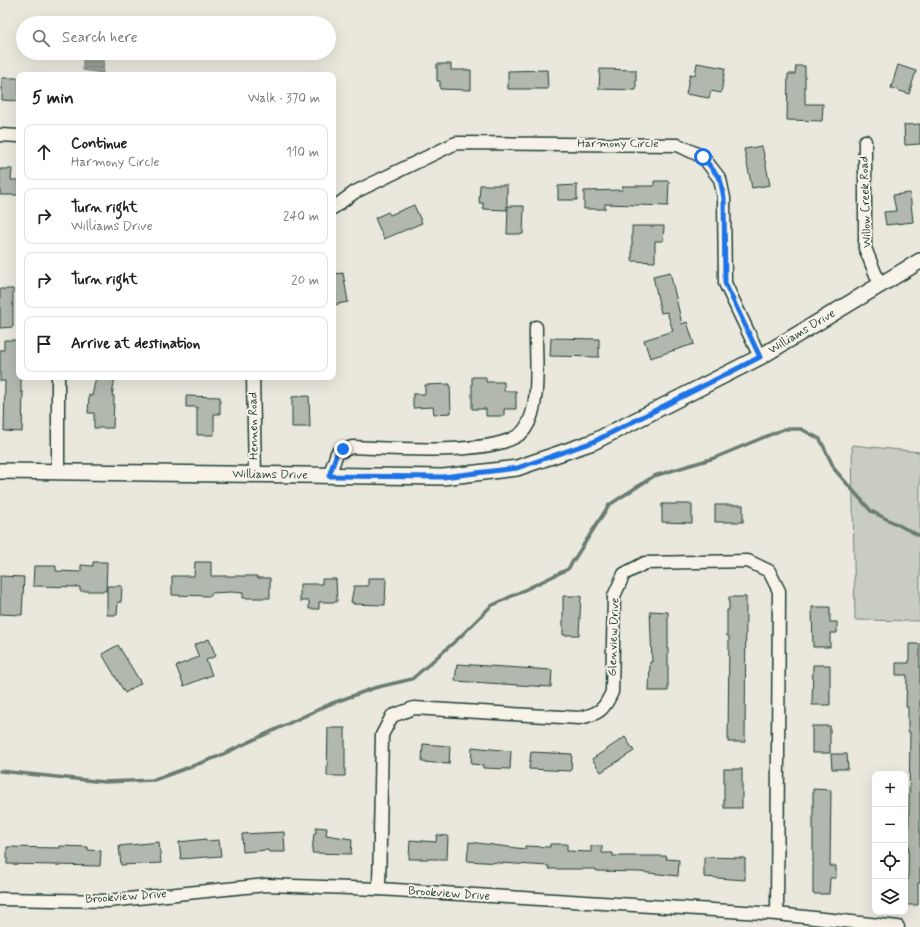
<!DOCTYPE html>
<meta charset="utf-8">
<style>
:root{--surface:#fff;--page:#f6f6f6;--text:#222;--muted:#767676;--line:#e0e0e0}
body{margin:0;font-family:Mynerve,sans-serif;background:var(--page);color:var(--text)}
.controls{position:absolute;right:12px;bottom:12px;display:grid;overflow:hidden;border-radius:8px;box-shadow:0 4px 16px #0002}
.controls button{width:36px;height:36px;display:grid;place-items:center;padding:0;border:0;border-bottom:1px solid var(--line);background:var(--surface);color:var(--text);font:20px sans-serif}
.stop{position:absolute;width:12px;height:12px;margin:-9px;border:3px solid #1a73e8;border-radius:50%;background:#fff}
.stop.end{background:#1a73e8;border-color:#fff;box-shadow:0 1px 4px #0008}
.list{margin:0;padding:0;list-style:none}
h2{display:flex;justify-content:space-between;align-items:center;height:52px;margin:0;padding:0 16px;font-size:17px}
h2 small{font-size:13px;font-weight:400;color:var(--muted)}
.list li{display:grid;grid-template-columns:26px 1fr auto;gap:12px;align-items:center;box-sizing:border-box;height:56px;margin:0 8px 8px;padding:0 8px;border:1px solid var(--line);border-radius:8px}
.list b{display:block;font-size:15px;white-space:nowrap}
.list p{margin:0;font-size:13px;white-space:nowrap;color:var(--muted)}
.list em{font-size:13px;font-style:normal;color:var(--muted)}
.icon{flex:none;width:22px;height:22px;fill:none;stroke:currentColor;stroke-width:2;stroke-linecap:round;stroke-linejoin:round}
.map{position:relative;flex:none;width:920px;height:927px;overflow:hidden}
.search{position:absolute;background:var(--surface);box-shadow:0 4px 16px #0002;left:16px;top:16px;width:320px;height:44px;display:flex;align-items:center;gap:10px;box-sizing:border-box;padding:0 14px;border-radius:22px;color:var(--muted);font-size:15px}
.panel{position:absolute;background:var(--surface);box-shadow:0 4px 16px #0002;left:16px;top:72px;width:320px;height:308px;border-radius:8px}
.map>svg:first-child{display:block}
</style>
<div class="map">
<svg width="920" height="927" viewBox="0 0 920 927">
<defs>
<pattern id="water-rules" width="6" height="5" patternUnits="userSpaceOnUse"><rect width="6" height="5" fill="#9ca69c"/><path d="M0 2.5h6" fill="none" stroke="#7f8880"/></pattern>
</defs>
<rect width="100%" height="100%" fill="#eae8dd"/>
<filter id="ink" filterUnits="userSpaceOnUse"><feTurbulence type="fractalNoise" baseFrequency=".025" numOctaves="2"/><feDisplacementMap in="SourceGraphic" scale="8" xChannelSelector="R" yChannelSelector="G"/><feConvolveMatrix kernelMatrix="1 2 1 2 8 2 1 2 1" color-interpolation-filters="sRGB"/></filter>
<g filter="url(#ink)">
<polygon fill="#c8ccc1" stroke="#74847a" points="852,445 920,452 920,621 855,620"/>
<polygon fill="url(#water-rules)" stroke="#6a7c72" points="83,58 104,60 103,73 83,70"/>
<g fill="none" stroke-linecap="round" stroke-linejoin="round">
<polyline stroke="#6a7c72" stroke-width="3.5" points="0,771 104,782 154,780 217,757 330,704 374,688 412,679 460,637 491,606 568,569 609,505 654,476 714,458 784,429 801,429 820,439 835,470 871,511 920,536"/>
</g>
<g fill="#b2b8ae" stroke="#1f3d34">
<polygon points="697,63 725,68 721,93 711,91 709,98 686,94 690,74 695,75"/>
<polygon points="437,64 451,64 451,70 471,70 471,90 440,89 440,81 437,81"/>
<polygon points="898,65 916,71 909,94 891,88"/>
<polygon points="796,66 805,66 805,104 823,104 822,121 787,120 788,74 795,74"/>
<polygon points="600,69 636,70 636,90 599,89"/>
<polygon points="547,70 548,89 508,89 508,71"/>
<polygon points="2,78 19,78 19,101 2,100"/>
<polygon points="920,124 920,144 905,145 904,125"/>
<polygon points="762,146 770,185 752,188 744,149"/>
<polygon points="0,169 12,169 11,180 19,180 19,195 0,195"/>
<polygon points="654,181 669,181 668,206 605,204 605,209 584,209 584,191 622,190 623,186 654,186"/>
<polygon points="480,185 507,185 507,210 483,209 483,203 479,203"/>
<polygon points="577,185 577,200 558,200 558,186"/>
<polygon points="910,193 913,222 886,225 884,212 896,211 893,195"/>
<polygon points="414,205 422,223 384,239 375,218 388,212 390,215"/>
<polygon points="508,206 524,206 523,234 507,234"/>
<polygon points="632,226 664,226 663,241 655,241 655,262 632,261"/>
<polygon points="670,272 682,324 687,322 694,344 650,358 644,340 673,331 667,312 661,313 653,276"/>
<polygon points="343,273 348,302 333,305 333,274"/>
<polygon points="0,289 13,289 13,327 0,328"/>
<polygon points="551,338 599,339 599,357 550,356"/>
<polygon points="4,340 19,340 19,377 21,377 21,392 23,392 22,432 4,431 5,381 0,381 0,350 4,350"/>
<polygon points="96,377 115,377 112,396 114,396 113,428 94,428 94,413 88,413 89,395 92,396"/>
<polygon points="472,377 486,377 486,382 504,382 504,391 516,391 516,409 504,409 504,416 486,416 486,409 472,409"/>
<polygon points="450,384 451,413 434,414 433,407 413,408 413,394 425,394 425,385"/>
<polygon points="186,396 220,397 220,414 214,414 214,435 197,435 197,407 186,407"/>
<polygon points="309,396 310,427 292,427 292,397"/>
<polygon points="662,504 692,504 692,523 662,522"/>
<rect x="715" y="505" width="28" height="17"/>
<polygon points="93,562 107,562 106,591 80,591 80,587 33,586 34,566 56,566 56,571 81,572 81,565 93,566"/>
<polygon points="195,562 211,562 211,576 257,576 257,578 270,578 270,598 243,598 243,593 231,592 211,593 211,596 172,595 172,576 194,576"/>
<polygon points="0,576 24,577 22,615 0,614"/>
<polygon points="368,578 386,578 385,605 353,604 353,602 351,602 354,586 368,586"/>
<polygon points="322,579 336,579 337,602 319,602 319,609 309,609 309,601 300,601 300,584 322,584"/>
<polygon points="107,586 122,586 121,602 118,602 117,615 107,615"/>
<polygon points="563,596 581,596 579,635 563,635"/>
<polygon points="729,597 746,597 745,742 728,742 729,636 727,636 727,610 729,610"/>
<polygon points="812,607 830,607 830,622 837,622 837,633 830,633 830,647 813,647"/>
<polygon points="650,611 668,612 668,691 649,691 650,662 652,662"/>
<polygon points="209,639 216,656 206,660 212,675 184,686 176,666 199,657 194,645"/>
<polygon points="909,644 920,644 920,883 918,883 918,905 905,905 905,880 908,880 910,732 908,732 908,707 906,707 907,675 896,675 896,663 909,663"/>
<polygon points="118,645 141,683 125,693 102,654"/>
<polygon points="457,664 552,670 551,687 455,681"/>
<polygon points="813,665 830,665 830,705 812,705"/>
<rect x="812" y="726" width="18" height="27"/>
<polygon points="328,728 345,728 345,776 327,776"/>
<polygon points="625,737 634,751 601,772 592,759"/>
<polygon points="423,744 450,746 449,764 422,762"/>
<polygon points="472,747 511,751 510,769 483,768 483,765 471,764"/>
<polygon points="531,752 572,754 571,771 529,769"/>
<polygon points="831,754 847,754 848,769 832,769"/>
<rect x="724" y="769" width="18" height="39"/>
<polygon points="813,789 831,790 830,866 836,866 836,878 830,878 829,894 813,894"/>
<polygon points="316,827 327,828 326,835 352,839 351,854 312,853 314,833 316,833"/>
<polygon points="284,832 285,852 269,852 268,850 243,852 242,834"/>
<polygon points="437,835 448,836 447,859 409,859 410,840 436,842"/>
<polygon points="206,839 206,841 219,840 221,856 181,859 179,842"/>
<polygon points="159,842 161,863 121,865 119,846"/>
<polygon points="469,842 525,849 525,846 550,847 550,844 567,844 567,851 591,852 591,846 602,846 602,853 613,853 613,856 667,856 666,859 679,860 678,876 639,872 596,871 596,869 549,869 549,866 467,861"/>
<polygon points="60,846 88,847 88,850 101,851 100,866 7,864 7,847 60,848"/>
<polygon points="704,857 745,858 745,880 704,877"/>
</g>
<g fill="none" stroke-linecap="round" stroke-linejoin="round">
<g stroke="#1f3d34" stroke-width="15">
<g id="minor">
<polyline points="0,135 19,136"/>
<polyline points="865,141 865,248 880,285"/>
<polyline points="333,208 355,192 456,143 678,145 703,157 720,179 724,198 725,283 760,357"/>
<polyline points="58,377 58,472"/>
<polyline points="253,377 255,475"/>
<path d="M329 476 337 453 352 447C386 448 505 458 525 429 542 405 535 356 536 327"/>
<path d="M379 889 382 735 392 716 414 708 579 718C599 714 604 710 612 692L614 596 624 574 645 563 748 561 769 571 779 591 777 914"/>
<polyline points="0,899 108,901 266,885 379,889 777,914 898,927"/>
</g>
</g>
<g stroke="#1f3d34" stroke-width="18">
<polyline id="major" points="0,471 443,477 517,468 593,442 760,357 920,261"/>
</g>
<use href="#minor" stroke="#f7f3e8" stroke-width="12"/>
<use href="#major" stroke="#f7f3e8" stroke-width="15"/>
</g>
</g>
<g fill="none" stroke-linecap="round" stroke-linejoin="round" filter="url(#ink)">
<polyline stroke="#1a73e8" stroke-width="5" points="343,449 337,453 329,476 443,477 517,468 593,442 760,357 725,283 724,198 720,179 703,157"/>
</g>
<g text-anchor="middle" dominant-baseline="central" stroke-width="4" stroke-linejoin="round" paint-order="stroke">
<g font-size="12" fill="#1f3d34" stroke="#f7f3e8">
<text x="618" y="144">Harmony Circle</text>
<text transform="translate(866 202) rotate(-92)">Willow Creek Road</text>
<text transform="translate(802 332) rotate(-31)">Williams Drive</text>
<text transform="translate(254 426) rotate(-91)">Hennen Road</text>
<text transform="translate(270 475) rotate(1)">Williams Drive</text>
<text transform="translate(614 637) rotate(-88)">Glenview Drive</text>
<text transform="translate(449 894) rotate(4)">Brookview Drive</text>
<text transform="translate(126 897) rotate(-4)">Brookview Drive</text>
</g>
</g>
</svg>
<div class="controls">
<button>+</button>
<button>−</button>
<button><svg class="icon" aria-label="locate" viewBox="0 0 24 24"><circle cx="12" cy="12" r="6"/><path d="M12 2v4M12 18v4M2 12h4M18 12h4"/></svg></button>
<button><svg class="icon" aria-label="layers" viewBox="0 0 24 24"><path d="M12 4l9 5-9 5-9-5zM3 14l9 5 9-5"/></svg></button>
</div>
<div class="stop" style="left:703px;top:157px"></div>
<div class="stop end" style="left:343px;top:449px"></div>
<div class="search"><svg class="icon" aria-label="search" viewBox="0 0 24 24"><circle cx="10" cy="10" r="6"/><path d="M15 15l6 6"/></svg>Search here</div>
<section class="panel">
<h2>5 min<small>Walk · 370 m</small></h2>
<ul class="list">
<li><svg class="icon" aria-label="ahead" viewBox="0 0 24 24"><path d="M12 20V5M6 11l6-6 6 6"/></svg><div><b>Continue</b><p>Harmony Circle</p></div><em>110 m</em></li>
<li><svg class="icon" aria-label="right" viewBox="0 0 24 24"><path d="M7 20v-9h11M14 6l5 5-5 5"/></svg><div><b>Turn right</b><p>Williams Drive</p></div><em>240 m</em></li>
<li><svg class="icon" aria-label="right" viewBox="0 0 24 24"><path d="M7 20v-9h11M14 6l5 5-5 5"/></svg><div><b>Turn right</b></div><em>20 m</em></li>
<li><svg class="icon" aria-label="arrive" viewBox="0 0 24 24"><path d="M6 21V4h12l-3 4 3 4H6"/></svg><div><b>Arrive at destination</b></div></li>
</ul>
</section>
</div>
